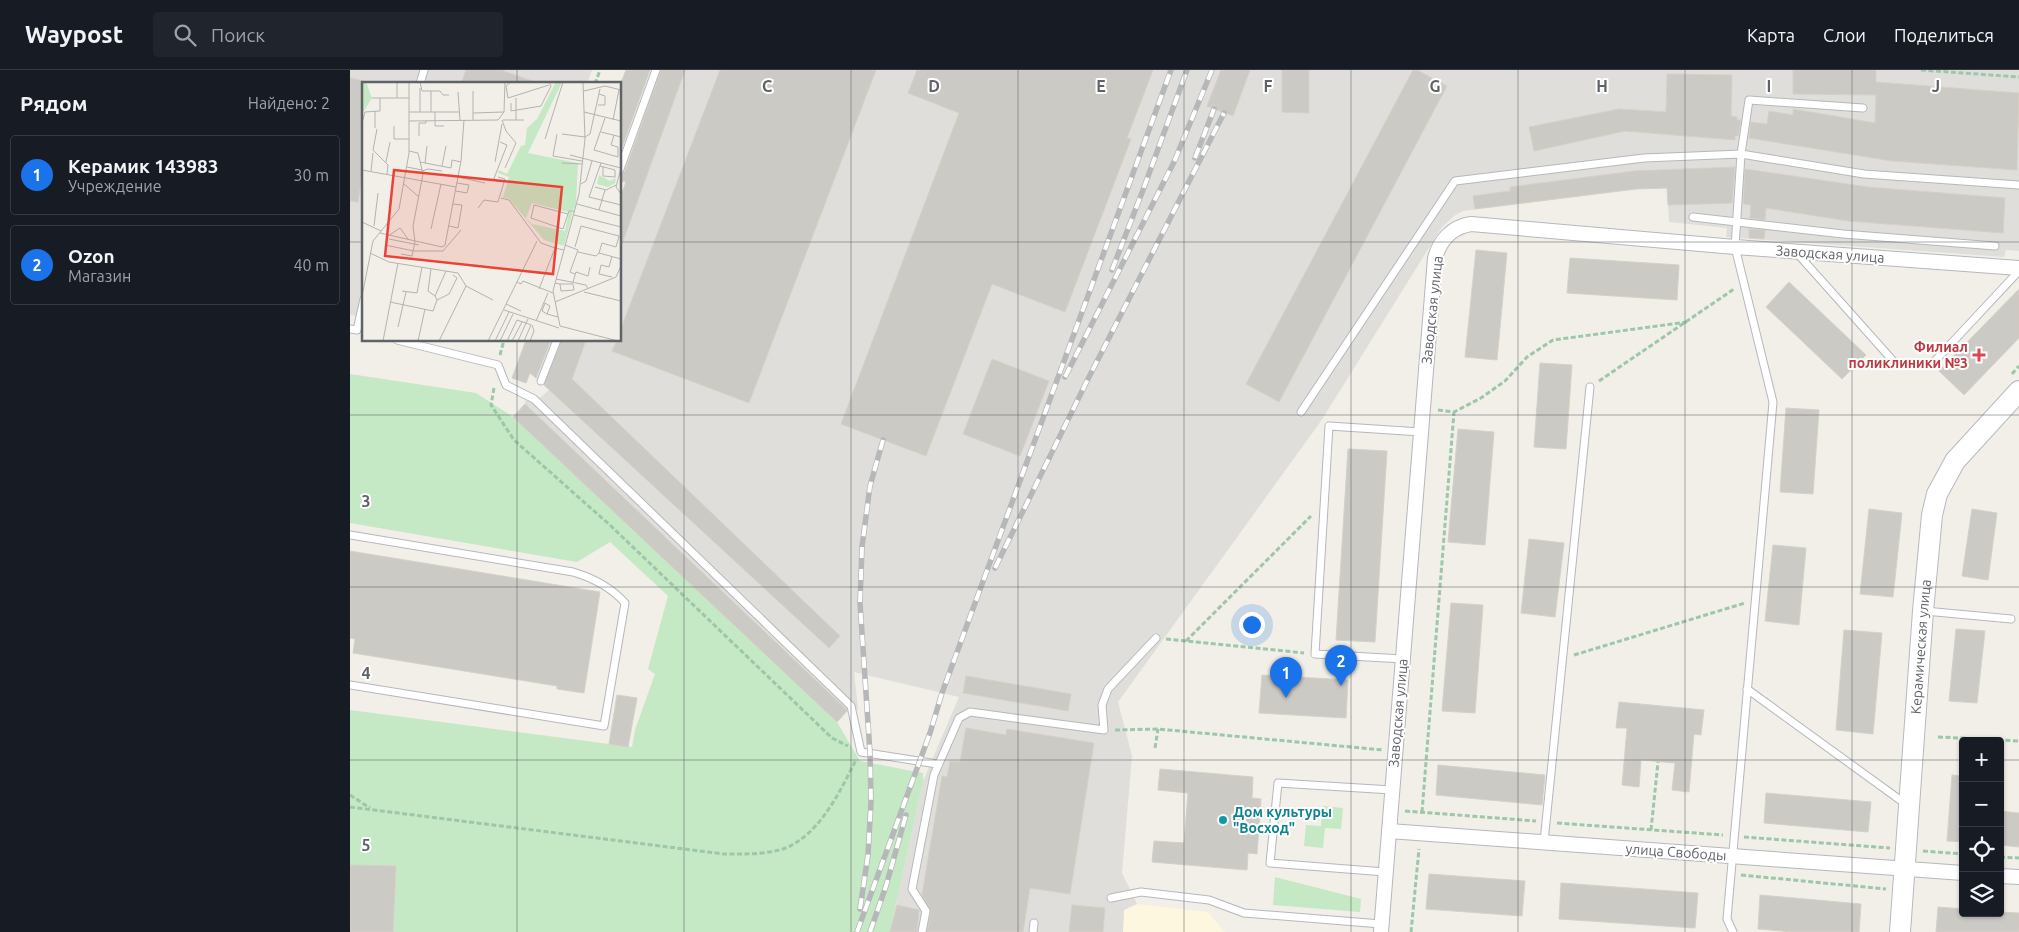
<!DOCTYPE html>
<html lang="ru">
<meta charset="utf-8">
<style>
:root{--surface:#171b24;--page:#20242c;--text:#f1f3f6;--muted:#9ea1a6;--line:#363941;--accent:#1a73e8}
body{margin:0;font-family:Ubuntu,sans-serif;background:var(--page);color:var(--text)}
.controls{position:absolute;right:15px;bottom:15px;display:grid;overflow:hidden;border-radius:5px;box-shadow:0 1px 4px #0004}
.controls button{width:45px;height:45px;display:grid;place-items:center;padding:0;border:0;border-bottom:1px solid var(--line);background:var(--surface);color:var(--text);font:25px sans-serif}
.you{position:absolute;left:901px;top:554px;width:18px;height:18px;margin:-12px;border:4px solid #fff;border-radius:50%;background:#1a73e8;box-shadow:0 0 0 8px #1a73e833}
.badge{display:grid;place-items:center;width:32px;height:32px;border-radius:50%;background:var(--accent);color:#fff;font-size:16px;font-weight:700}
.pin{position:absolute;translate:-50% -41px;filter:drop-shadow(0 1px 2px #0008)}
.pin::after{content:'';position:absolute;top:26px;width:18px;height:15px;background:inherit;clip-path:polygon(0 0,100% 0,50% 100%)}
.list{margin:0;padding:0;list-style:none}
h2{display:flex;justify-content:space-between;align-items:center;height:65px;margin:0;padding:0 20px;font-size:21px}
h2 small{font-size:16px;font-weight:400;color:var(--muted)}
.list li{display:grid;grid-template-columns:32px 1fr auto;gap:15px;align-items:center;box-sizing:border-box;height:80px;margin:0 10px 10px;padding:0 10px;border:1px solid var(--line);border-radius:5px}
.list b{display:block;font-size:19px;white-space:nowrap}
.list p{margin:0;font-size:16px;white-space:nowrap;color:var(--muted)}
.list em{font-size:16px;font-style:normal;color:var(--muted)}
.icon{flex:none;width:28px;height:28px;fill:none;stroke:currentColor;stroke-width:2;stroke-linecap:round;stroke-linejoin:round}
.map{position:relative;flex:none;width:1669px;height:862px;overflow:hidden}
header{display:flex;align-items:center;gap:30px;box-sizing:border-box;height:70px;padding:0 25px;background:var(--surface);border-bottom:1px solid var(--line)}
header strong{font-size:24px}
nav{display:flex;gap:28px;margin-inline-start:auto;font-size:18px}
.search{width:350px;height:45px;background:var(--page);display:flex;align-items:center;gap:12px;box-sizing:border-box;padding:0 18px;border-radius:5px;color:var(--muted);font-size:19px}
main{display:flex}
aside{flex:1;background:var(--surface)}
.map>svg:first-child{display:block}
</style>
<header>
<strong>Waypost</strong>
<div class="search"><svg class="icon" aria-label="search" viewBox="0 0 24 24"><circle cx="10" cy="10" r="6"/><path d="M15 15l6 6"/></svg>Поиск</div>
<nav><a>Карта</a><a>Слои</a><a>Поделиться</a></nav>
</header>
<main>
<aside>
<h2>Рядом<small>Найдено: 2</small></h2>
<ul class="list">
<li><span class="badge">1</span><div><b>Керамик 143983</b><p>Учреждение</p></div><em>30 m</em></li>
<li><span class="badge">2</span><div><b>Ozon</b><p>Магазин</p></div><em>40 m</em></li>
</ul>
</aside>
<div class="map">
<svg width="1669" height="862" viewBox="0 0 1669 862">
<rect width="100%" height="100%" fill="#f1efe8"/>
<polygon fill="#fef7e0" points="787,834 858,842 875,862 773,862 774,840"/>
<g fill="#e0deda">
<polygon points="0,0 242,0 237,14 14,14 14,247 0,245"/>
<polygon points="335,0 1669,0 1669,181 1656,180 1654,187 1376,167 1377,158 1319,152 1317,118 1286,119 1113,141 1104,146 1092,157 971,351 768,632 782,686 772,803 787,834 774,840 773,862 540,862 573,711 609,627 504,602 508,639 502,641 499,639 487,652 163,347 175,334 175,331 191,327 199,320 209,297 222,309 236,270 270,270 270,179"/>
</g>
<g fill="#c5e8c5">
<polygon points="0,304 126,323 163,347 487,652 510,691 573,703 573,711 540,862 0,862 0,640 282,677 285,660 305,604 298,599 318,526 260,472 227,492 0,453"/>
<polygon points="973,736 993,738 991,759 975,758 973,778 954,776 956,755 971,756"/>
<polygon points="925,807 1011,829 1010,842 923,835"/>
</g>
<g fill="#cccac5" stroke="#d6d1c6">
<polygon points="116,0 151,0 185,12 184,14 111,14"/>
<polygon points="276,0 300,0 270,83 270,15"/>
<polygon points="311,0 335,0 272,174 270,174 270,128 276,112 270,111 270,104 275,101"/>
<polygon points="370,0 526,0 399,333 262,281 267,270 270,270 270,261"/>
<polygon points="567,0 803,0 777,68 781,69 715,242 642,214 576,386 491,354 609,43 558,23"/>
<polygon points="871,0 900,0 883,46 857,36"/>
<polygon points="932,0 959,0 959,43 932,42"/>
<polygon points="1063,0 1067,0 1097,16 929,332 896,314"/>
<polygon points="1443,0 1526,0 1526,12 1669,23 1667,100 1542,91 1399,68 1401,52 1417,54 1419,41 1443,45 1443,39 1525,53 1526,25 1443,24"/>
<polygon points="1317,4 1382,5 1381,46 1387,47 1387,50 1391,50 1388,66 1385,66 1385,70 1275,61 1184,81 1179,57 1269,39 1316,42"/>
<polygon points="0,8 14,11 14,94 8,132 0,131"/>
<polygon points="1385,97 1382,133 1318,135 1317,118 1286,119 1125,139 1123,126 1160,121 1160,117 1284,101"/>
<polygon points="1395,99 1518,117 1655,128 1653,163 1498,151 1416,138 1415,150 1400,148 1401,135 1393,134"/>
<polygon points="1399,159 1415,160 1414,169 1399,168"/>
<polygon points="1126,180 1157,183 1147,290 1115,287"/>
<polygon points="1220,188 1329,195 1327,230 1217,223"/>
<polygon points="1439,212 1516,285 1492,309 1416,237"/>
<polygon points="1669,219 1669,268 1614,325 1589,301"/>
<polygon points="176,270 201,270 186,308 180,303 176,313 162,308"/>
<polygon points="212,270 236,270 222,309 490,566 479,578 194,315"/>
<polygon points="642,289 699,311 670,386 613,364"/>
<polygon points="1190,293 1222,295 1216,379 1184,377"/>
<polygon points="175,334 496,639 497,641 487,652 163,347"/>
<polygon points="1436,338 1469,340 1463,424 1430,422"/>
<polygon points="1108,359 1144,362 1135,475 1098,472"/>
<polygon points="998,379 1037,381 1025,572 986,570"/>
<polygon points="1519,439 1552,443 1543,527 1510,524"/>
<polygon points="1622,439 1647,443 1638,510 1612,506"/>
<polygon points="1179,469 1214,473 1205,547 1171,543"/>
<polygon points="1423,475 1456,478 1449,555 1415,551"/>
<polygon points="0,481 250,522 234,623 207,619 207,616 3,583 5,569 0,568"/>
<polygon points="1101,533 1133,535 1125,643 1092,641"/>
<polygon points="1606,559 1635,561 1627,633 1599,631"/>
<polygon points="1494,560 1532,563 1523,664 1486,660"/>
<polygon points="912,605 998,610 996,648 909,643"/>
<polygon points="616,606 721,624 718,641 613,623"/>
<polygon points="267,625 287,628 278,677 259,674"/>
<polygon points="1269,632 1354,640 1351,665 1344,664 1339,722 1322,720 1325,693 1291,690 1289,717 1272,715 1277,658 1266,658"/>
<polygon points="616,658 656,665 657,659 744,673 720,824 680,818 673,862 577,862 581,841 572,825 592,706 597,707 600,691 610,692"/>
<polygon points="1088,695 1195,705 1192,735 1086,725"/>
<polygon points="810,699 903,707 902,728 911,729 907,784 898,783 897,800 802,792 804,771 834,773 838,723 808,720"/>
<polygon points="1602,705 1613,706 1613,772 1597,771"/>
<polygon points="1416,723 1521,732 1518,762 1414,753"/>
<polygon points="1650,741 1669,743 1669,777 1650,775"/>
<polygon points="0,795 46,796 43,862 0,862"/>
<polygon points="1079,804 1175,811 1172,846 1076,839"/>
<polygon points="1211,813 1348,823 1345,858 1209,849"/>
<polygon points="1410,825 1511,834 1509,862 1443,862 1408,859"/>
<polygon points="547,835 569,840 567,862 540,862"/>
<polygon points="722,835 755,838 753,862 719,862"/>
<polygon points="1588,837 1613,839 1613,843 1650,843 1650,842 1669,843 1669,862 1586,862"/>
</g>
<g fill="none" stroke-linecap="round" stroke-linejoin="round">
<g stroke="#b5b8bc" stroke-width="9">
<g id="lane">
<polyline points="70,14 74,0"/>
<polyline points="270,99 306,0"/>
<polyline points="1343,147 1493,164 1645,176"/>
<polyline points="1446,182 1545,293 1582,294 1669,201"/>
<polyline points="0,259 7,260 14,229"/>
<polyline points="47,270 148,295 156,315 184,329 501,636 511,682 587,694"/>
<polyline points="191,311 207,270"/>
<polyline points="951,342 1105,111 1294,88 1391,84 1514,104 1669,115"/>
<path d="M0 465 223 502C243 508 261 517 275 533L254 656 0 615"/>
<polyline points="1575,541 1661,549"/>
<polyline points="1053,589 965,584 979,356 1071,362"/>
<polyline points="1397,619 1557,735"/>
<polyline points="1194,772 1240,317"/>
<polyline points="1035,802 920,793 928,713 1042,720"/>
<polyline points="761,828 791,822 859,830 894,843 1031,854"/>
<polyline points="572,862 576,841 562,819 584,705 609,648 620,642 754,660 752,635 758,619 806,568"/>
<polyline points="683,862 684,853"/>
<polyline points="1383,862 1377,849 1423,332 1385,177 1391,84 1399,30 1513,38"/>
</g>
</g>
<g stroke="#b5b8bc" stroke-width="16">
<g id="street">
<polyline points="1039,761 1613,803"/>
<polyline points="1650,806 1669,807"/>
<path d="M1031 862 1085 188C1090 170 1102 157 1121 154L1385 177 1669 198"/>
</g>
</g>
<g stroke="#b6babf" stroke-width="22">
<g id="secondary">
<path id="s1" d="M1550 862 1573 541 1582 445 1587 424 1605 391 1669 321"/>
</g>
</g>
<g stroke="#9cc7a9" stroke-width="3" stroke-dasharray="5 2.5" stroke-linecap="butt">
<polyline points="1571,0 1669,7"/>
<polyline points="245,14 250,0"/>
<polyline points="150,285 154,270"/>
<polyline points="1662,304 1669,296"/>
<polyline points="1249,311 1384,219"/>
<polyline points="144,318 141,335 164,370 261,456 482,668 498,676"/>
<polyline points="1088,340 1104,342 1131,328 1155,311 1177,287 1203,270 1337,252"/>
<polyline points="816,569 954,583"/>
<polyline points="836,571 961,446"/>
<polyline points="1224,585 1395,533"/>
<polyline points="765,660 808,659 1033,680"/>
<polyline points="1588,667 1669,671"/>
<polyline points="805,678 808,659"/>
<polyline points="0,725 20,738"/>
<path d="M0 737 374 784C393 784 425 785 442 775 473 758 490 721 506 690"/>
<polyline points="1055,741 1186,751"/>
<polyline points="1072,742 1104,342"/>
<polyline points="1207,753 1373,765"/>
<polyline points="1301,760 1308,692"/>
<polyline points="1394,767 1540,778"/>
<polyline points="1573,781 1613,784"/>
<polyline points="1650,787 1669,788"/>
<polyline points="1391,805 1536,819"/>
<polyline points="1061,862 1069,779"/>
</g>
<use href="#lane" stroke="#fff" stroke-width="7"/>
<use href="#street" stroke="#fff" stroke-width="14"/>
<use href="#secondary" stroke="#fff" stroke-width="20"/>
<g stroke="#b6b7b8" stroke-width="5.5">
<g id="rail">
<polyline points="845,88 864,39"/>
<polyline points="762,200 793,120 837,0"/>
<polyline points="715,307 824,92 862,0"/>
<polyline points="645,498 739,307 874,43"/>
<polyline points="510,839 518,785 521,732 520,683 510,533 512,477 520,416 533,370"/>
<polyline points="507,862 580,663 592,623 821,0"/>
<polyline points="520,862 536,816 556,745"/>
</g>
</g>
<use href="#rail" stroke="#fff" stroke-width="4" stroke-dasharray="11" stroke-linecap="butt"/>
</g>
<path fill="none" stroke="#5f6368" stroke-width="1" stroke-opacity="0.55" d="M167 0V14M334 0V862M501 0V862M668 0V862M834 0V862M1001 0V862M1168 0V862M1335 0V862M1502 0V862M0 172H14M270 172H1669M167 270V862M0 345H1669M0 517H1669M0 690H1613M1650 690H1669"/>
<path fill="#e0444e" stroke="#fff" stroke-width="2" d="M1626.5 277.5h5v5h5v5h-5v5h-5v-5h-5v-5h5z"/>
<circle fill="#0f9aa8" stroke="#fff" stroke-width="2" cx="873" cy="750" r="5"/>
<g text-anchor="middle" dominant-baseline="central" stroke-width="4" stroke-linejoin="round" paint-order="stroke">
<g font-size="14" fill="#5f6368" stroke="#fff">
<text transform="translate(1480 184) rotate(4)">Заводская улица</text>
<text transform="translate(1082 240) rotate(-84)">Заводская улица</text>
<text stroke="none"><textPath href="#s1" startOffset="286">Керамическая улица</textPath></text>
<text transform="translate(1048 643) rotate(-85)">Заводская улица</text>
<text transform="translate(1326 782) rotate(4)">улица Свободы</text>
</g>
<g font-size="14" font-weight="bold" fill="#be3a42" stroke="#fff" text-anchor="end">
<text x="1618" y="277">Филиал<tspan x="1618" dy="16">поликлиники №3</tspan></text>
</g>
<g font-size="14" font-weight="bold" fill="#0d838f" stroke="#fff" text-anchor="start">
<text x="883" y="742">Дом культуры<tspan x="883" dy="16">"Восход"</tspan></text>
</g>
</g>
<g transform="translate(12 12)">
<rect width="259" height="259" fill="#f1efe8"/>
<path d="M0 0H4L10 16 0 32ZM194 0H200L166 71 216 81 214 121 212 127 206 130 170 121 164 136 170 142 203 149 207 130 211 129 202 164 182 158 147 117 141 115 147 95 136 91 137 88 145 92 159 64 163 63 165 46 175 37ZM237 93 248 99 254 96 253 101 246 105 235 102Z" fill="#c5e8c5"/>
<path fill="none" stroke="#b3b3b1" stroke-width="1" d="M58 0 60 9H78L81 13H87M149 0 144 4 146 16 187 3M58 6V30M69 9V30M222 9 243 4 259 8M96 10 98 38M10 16H47M35 16V0M154 16V38M149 21V29L179 24 189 4 187 0M236 23H243V14L237 12M47 30H97M73 30V44H82M222 30 259 39M111 31V9M243 36 232 68 256 75V65L249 63 252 53M111 38V31L142 30M140 38 144 49 154 61 143 86M141 38H162M251 38 257 8M47 39 136 38 142 30 143 0M0 41 3 30 18 29V16M32 44V57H47M13 46V29M15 47 11 68 26 83 25 92M239 50 259 55M195 52 191 74 220 79M200 52 223 55 228 52 238 7M57 54V41H64V39M183 57 201 0M208 73 259 86M24 80 28 60M58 80 89 86 90 78 99 80M133 80 140 42M63 81 65 64M200 81 220 82M239 81 227 115 259 123M80 84 84 64M238 84 253 88V95L241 94V85M45 85 60 88M259 86 254 105 259 112M0 88 94 105M9 89 11 71M60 89 66 87 80 89M96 95 123 101M131 99 145 63 138 60M42 102 57 115M219 102 224 99 230 79M233 105 244 108 254 103M94 109 105 111 107 103 95 101M139 116 147 118 179 161 193 166M215 122 259 134M116 126 122 118 136 120 143 97 136 95M237 128 243 108M206 132 172 123 169 136 201 147 207 129H213M212 133 259 145M0 140 19 149M12 144 16 111M87 144 96 146 100 123 91 122M69 147 79 102M18 151 80 165 83 163 99 79 102 38M26 154 38 146 46 157M27 157 57 163M23 163 52 169H81L99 148M203 163 216 168 208 190 213 192M213 165 219 144 257 154 254 165 240 161 237 171M216 170 234 174 237 171 259 177M8 171 27 180 96 191 104 204 131 218M39 172 50 174 53 160 51 144 61 92 56 71 47 69M250 174 247 185 239 183 237 192 250 195M69 187 66 209 73 214 84 189M194 197 224 203 226 207M155 200 159 202 161 199 191 211M211 200 214 190 226 194 228 185M193 201 198 202 199 209 212 208 211 202H198M177 207 193 166 202 168M40 209 55 211 60 185M222 210 259 219M0 214 11 159 37 127 47 71V0M75 218 87 212 95 196 91 193M28 220 71 229 75 218 73 214M193 220 254 195 259 184M144 222 159 229M142 228 197 246M185 232 180 229 183 221 188 224 185 232 196 235M174 239 186 211M198 244 191 209 217 112 223 57 221 0M198 244 256 259M36 245 44 210M21 259 36 181M56 259 63 227M77 259 104 204M126 259 175 159M133 259 147 230M138 259 151 232M145 259 155 238 164 241 166 237M150 259 160 240M156 259 164 241 169 243 162 259M168 259 172 249 170 243"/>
<path fill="#ea4335" fill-opacity="0.15" stroke="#ea4335" stroke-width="2.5" d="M32 88 200 105 191 192 23 174Z"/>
<rect width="259" height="259" fill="none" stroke="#5f6368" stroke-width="2.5"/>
</g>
<g font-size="16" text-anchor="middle" font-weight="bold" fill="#5f6368" stroke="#fff" stroke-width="4" stroke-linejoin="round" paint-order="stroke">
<text x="417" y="22">C</text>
<text x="584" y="22">D</text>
<text x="751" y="22">E</text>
<text x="918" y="22">F</text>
<text x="1085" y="22">G</text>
<text x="1252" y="22">H</text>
<text x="1419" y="22">I</text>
<text x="1586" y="22">J</text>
<text x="16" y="437">3</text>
<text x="16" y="609">4</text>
<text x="16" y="781">5</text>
</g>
</svg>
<div class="controls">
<button>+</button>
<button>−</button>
<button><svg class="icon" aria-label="locate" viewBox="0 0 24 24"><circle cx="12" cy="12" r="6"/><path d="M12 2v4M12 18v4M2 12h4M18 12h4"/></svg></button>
<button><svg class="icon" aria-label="layers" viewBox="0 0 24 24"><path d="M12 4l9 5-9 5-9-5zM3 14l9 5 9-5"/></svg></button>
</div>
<div class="you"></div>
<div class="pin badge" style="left:936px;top:628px">1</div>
<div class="pin badge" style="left:991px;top:616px">2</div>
</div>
</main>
